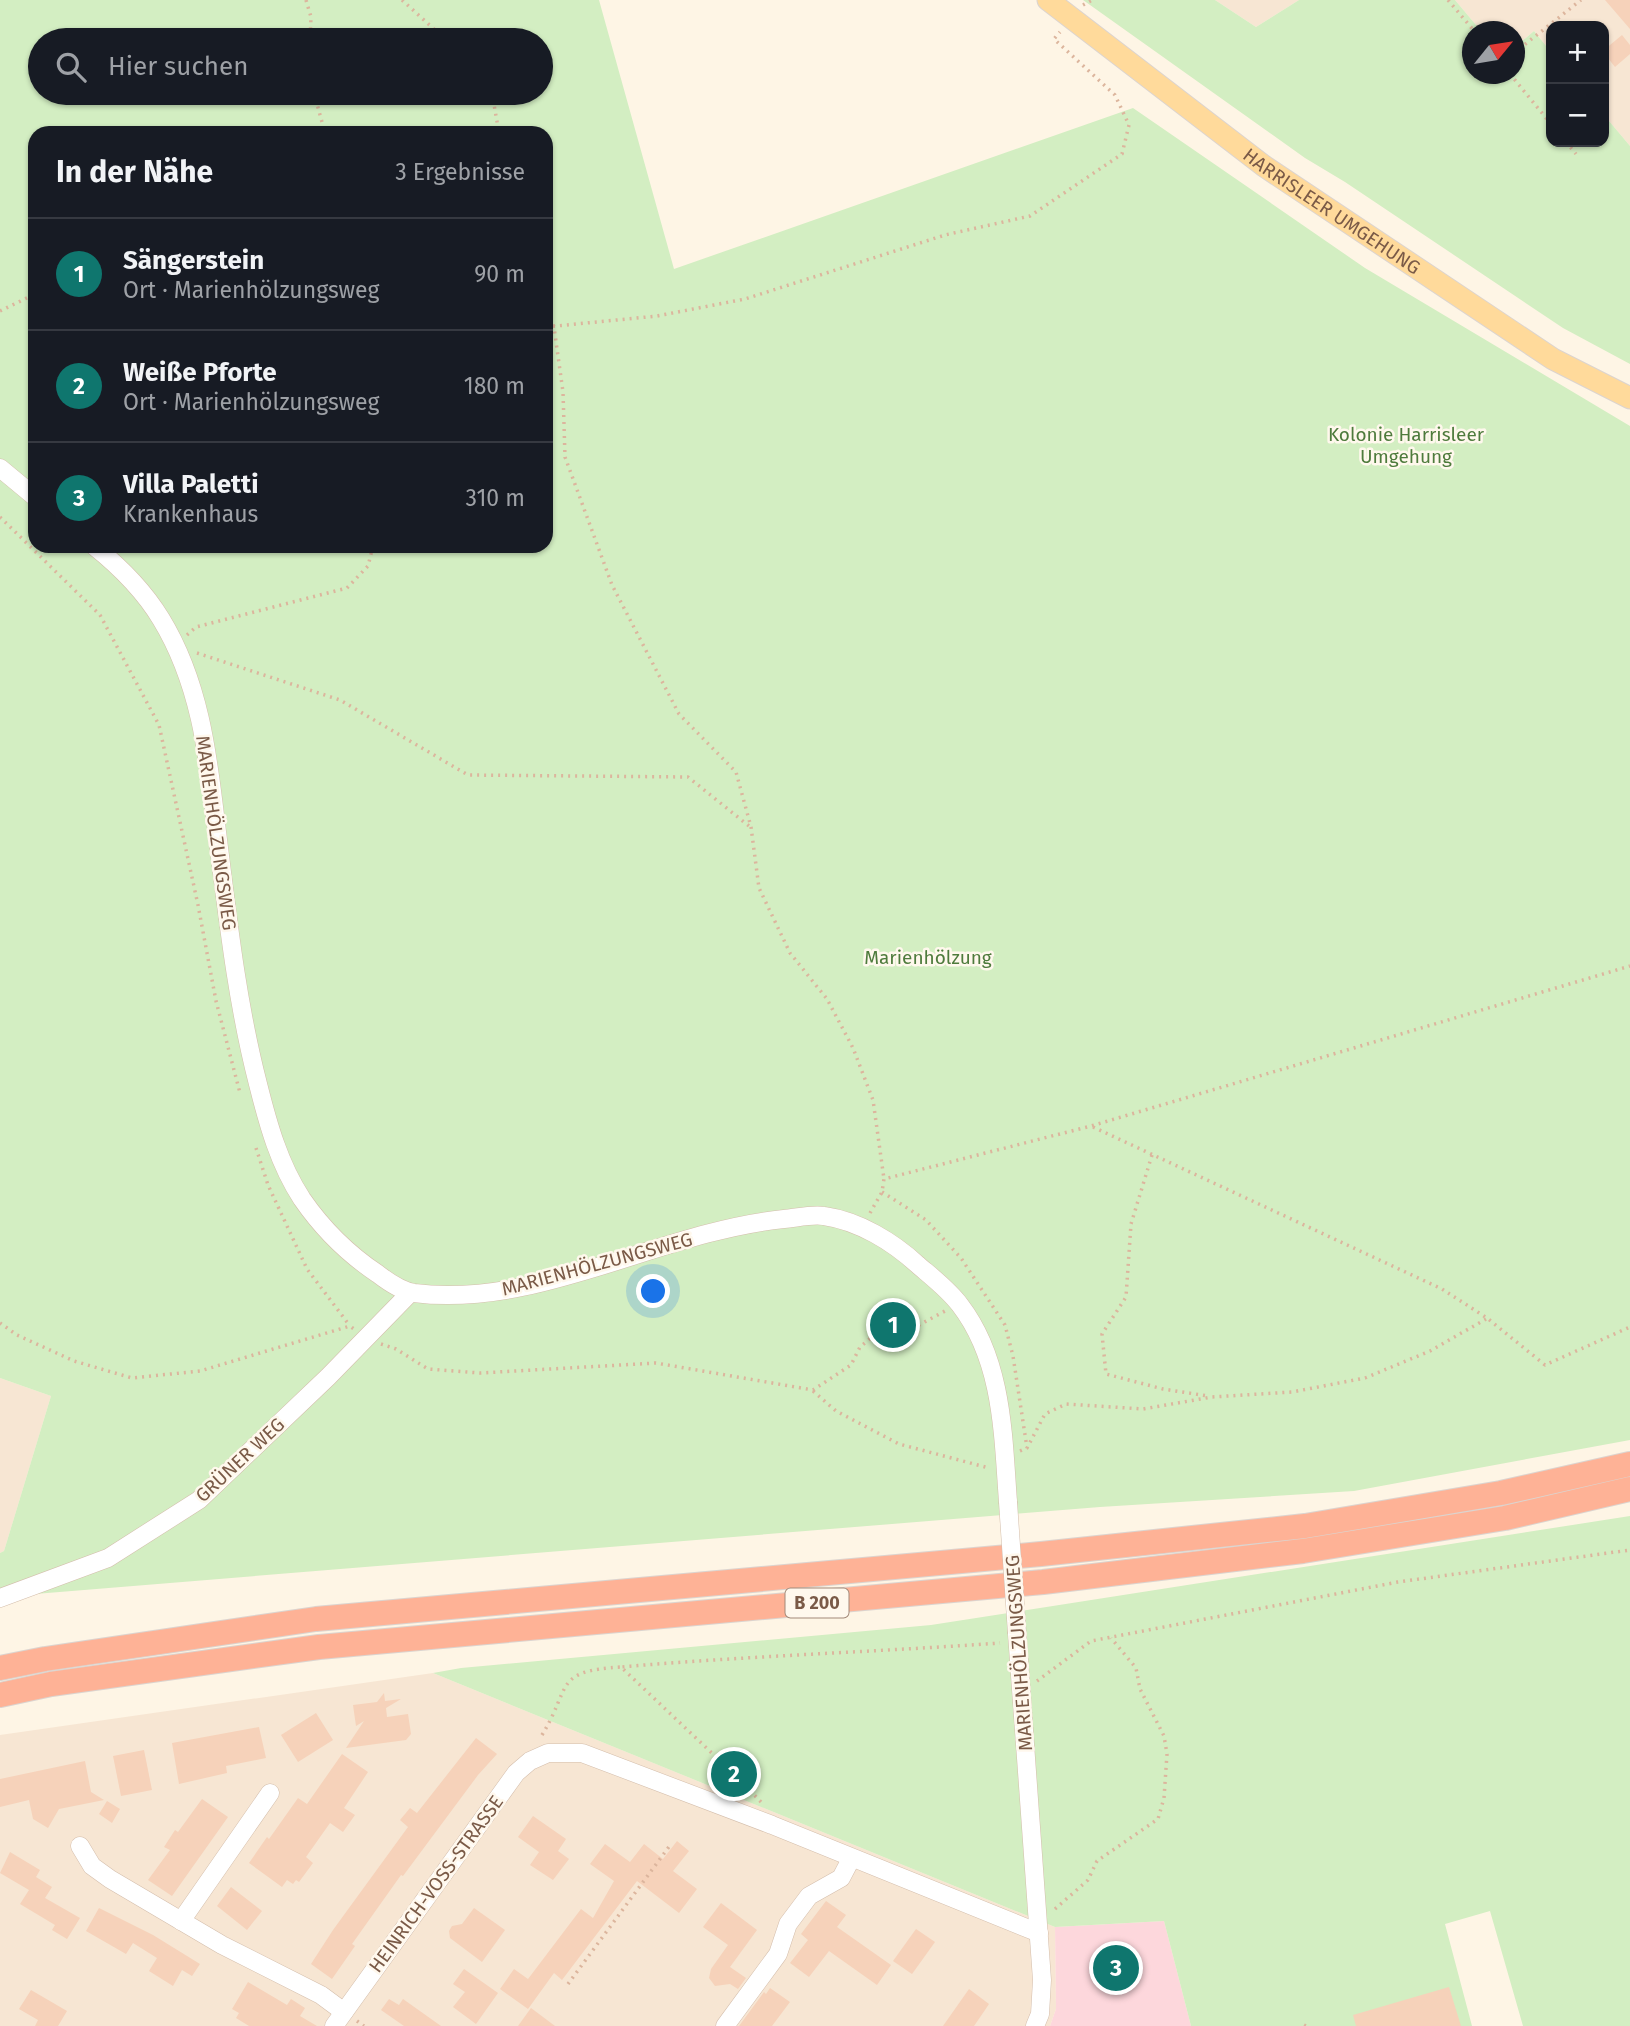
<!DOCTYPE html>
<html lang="de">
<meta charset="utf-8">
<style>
:root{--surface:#171b24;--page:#20242c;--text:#f1f3f6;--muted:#9ea1a6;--line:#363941;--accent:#0f766e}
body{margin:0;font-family:"Fira Sans",sans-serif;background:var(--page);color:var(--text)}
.controls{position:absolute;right:21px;top:21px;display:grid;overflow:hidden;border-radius:14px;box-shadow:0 2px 5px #0004}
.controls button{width:63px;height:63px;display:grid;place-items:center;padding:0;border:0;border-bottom:2px solid var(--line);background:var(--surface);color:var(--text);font:35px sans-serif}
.compass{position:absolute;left:1462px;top:21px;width:63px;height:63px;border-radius:50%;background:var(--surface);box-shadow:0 2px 5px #0004;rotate:60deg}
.you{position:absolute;left:654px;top:1292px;width:24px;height:24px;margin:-18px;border:5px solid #fff;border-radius:50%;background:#1a73e8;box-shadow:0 0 0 10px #1a73e833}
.badge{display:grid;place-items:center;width:46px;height:46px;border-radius:50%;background:var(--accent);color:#fff;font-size:23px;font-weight:700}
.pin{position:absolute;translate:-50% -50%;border:4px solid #fff;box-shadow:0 2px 7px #0006}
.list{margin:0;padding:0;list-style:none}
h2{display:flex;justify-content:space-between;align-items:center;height:91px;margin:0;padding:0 28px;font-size:30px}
h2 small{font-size:23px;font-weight:400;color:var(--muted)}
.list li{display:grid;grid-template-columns:46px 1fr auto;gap:21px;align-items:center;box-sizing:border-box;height:112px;padding:0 28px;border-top:2px solid var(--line)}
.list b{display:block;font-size:26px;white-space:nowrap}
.list p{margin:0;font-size:23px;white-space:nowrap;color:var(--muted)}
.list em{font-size:23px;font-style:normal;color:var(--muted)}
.icon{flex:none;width:38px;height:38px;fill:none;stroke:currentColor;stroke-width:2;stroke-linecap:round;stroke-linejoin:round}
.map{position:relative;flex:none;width:1630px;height:2026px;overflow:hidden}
.search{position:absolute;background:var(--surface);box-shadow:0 2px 5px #0004;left:28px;top:28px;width:525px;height:77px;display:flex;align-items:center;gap:18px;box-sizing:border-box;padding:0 24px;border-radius:38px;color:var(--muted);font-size:26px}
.panel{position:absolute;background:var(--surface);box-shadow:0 2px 5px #0004;left:28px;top:126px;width:525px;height:427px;border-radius:21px}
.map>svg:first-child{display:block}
</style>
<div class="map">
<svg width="1630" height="2026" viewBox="0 0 1630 2026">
<rect width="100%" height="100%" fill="#fef5e5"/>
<g fill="#f7e6d3">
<polygon points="1215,0 1299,0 1256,27"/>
<polygon points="1455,0 1630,0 1630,146 1604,115 1604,26 1551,26 1551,52 1534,31 1515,47 1514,32 1481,31"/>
<polygon points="0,1378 51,1396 4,1551 0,1553"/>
<polygon points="433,1673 1055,1927 1056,2009 1050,2026 0,2026 0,1735"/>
</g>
<polygon fill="#fdd7dc" points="1164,1921 1191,2026 1050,2026 1056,2009 1055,1927"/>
<g fill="#d3eec2" fill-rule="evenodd">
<path d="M0 0H599L674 269 1133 108 1365 268 1630 426V1440L1354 1491 1100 1507 35 1594 0 1599V1553L4 1551 51 1396 0 1378ZM40 40H541V93H40ZM35 133H546V546H35Z"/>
<polygon points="1083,0 1215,0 1256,27 1299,0 1455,0 1481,31 1472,32 1472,74 1514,74 1515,47 1534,31 1551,52 1551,142 1604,142 1604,115 1630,146 1630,364 1563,328 1345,182 1305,158"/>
<polygon points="1630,1516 1630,2026 1523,2026 1490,1911 1445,1924 1472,2026 1191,2026 1164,1921 1055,1927 433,1673 461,1668 931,1625"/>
</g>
<g fill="#f6d2ba">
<polygon points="1605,0 1630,0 1630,29"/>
<polygon points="1622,35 1630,45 1630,54 1615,67 1604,53 1604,50"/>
<polygon points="384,1693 385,1701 401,1699 386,1708 387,1717 408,1714 411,1734 406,1740 346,1748 364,1721 356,1726 353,1705 377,1702"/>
<polygon points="316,1713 333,1740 298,1762 281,1735"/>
<polygon points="259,1727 266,1758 226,1766 227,1773 179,1784 172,1743"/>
<polygon points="476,1738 497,1754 478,1775 403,1876 401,1875 352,1944 355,1946 332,1979 311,1964 333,1930 408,1827 400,1820 410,1808 417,1813"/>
<polygon points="144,1750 152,1790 121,1796 113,1756"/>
<polygon points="342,1754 368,1772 344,1808 355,1815 343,1832 330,1823 306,1857 313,1863 299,1882 296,1880 293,1884 287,1880 282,1887 249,1863 267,1837 269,1839 298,1798 307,1804"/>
<polygon points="85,1761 91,1792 104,1800 59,1809 48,1828 33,1819 29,1800 0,1807 0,1779"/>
<polygon points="202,1799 228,1817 172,1896 148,1880 170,1850 164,1847 175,1830 178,1832"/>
<polygon points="107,1801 120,1809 112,1823 99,1814"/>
<polygon points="533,1816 566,1839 558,1851 569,1859 553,1880 530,1865 539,1852 518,1837"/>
<polygon points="677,1841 689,1851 673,1871 697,1889 679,1913 637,1881 562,1980 554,1973 528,2009 500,1989 514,1969 528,1979 581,1909 593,1918 614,1881 590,1864 605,1844 630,1862 644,1844 663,1859"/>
<polygon points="10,1852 40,1870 36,1877 52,1887 45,1898 80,1918 67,1939 52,1930 55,1925 20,1904 29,1890 0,1873"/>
<polygon points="231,1887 262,1911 247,1930 217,1906"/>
<polygon points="826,1901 846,1915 837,1927 891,1965 877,1985 829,1951 809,1977 790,1963 808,1940 801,1934"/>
<polygon points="721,1903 757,1930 730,1967 746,1978 738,1989 730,1984 715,1986 709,1978 711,1969 728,1945 703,1927"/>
<polygon points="99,1908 153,1935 200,1964 192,1976 182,1970 173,1986 149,1971 157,1958 133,1943 126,1954 86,1931"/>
<polygon points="474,1908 505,1930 482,1962 450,1938 449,1931 452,1926 462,1924"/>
<polygon points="916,1929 935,1942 912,1974 893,1961"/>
<polygon points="464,1969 498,1993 476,2024 453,2007 465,1992 453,1984"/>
<polygon points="248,1982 287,2005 291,1999 305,2008 300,2016 317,2026 249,2026 236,2018 239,2013 232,2009"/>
<polygon points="1449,1987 1461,2026 1356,2026 1353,2015"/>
<polygon points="770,1988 790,2002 772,2026 739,2026 764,1992 766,1994"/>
<polygon points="969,1989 989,2004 985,2010 974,2026 943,2026"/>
<polygon points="31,1990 67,2011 58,2026 35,2026 38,2020 19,2009"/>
<polygon points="389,1999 399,2005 403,1999 441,2026 404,2026 381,2010"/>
<polygon points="531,2008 555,2026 518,2026"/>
</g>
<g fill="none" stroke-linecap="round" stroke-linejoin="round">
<g stroke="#d4beac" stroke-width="19">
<g id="minor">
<polyline points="0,468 35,497"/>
<path d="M94 546C119 566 144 591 161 619 199 681 208 753 216 824 227 911 236 999 258 1084 268 1124 279 1164 302 1199 322 1228 348 1254 378 1274 387 1281 402 1291 414 1293 538 1309 661 1231 784 1219 796 1218 812 1214 824 1216 859 1221 893 1242 918 1265 932 1277 949 1290 960 1305 1003 1361 1003 1435 1008 1502"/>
<polyline points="0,1598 108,1558 199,1500 328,1377 410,1293"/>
<polyline points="1017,1633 1042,1980 1040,2014 1035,2026"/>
<polyline points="80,1846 92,1866 110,1879 222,1945 321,1995 344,2012"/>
<polyline points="181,1921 270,1793"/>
<polyline points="334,2026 516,1773 530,1761 548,1753 582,1753 772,1825 1039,1933"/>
<polyline points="725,2026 778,1954 788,1924 809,1896 841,1878 851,1859"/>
</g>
</g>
<g stroke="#dcd4cf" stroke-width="23">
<g id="major">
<path id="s1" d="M1048 0 1264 166 1553 359 1630 398"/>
</g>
</g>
<g stroke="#dcd4cf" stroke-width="26">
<g id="highway">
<polyline points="0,1668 45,1659 316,1619 1041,1554 1305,1526 1501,1493 1630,1464"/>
<polyline points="0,1695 51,1684 319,1647 1043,1582 1303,1551 1505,1518 1630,1489"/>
</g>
</g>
<g stroke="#dcb59d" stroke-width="3.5" stroke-dasharray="2 5" stroke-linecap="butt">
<polyline points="306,0 311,17 310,40"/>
<polyline points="402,0 446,40"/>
<polyline points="1448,0 1475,32"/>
<polyline points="1083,5 1092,0"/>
<polyline points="1514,53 1581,0"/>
<polyline points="1510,74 1551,124"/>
<polyline points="314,93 325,133"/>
<polyline points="492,93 499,133"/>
<polyline points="1566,142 1576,154"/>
<polyline points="546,305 554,327 563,392 565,457 612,585 679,714 736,772 751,827 759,888 790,953 827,999 853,1048 873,1100 884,1179"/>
<polyline points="0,311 35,294"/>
<polyline points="546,327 657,316 745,299 945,235 1030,216 1122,154 1129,125 1115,95 1054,39 1060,32"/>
<polyline points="0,517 100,615 159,725 198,905 216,1001 240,1093"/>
<polyline points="187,635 196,627 347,588 368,566 373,546"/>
<polyline points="197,653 340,700 468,775 688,777 749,826"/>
<polyline points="1093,1127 1442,1289 1487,1318 1545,1365 1630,1327"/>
<polyline points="256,1148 268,1185 307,1269 350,1326"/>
<polyline points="1152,1155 1131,1224 1126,1297 1102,1334 1106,1374 1163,1389 1208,1396"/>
<polyline points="882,1192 926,1220 961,1258 1005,1325 1013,1356 1027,1448"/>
<polyline points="870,1213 882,1192 884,1179 1091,1126 1630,966"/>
<path d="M895 1313 904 1321 905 1333C897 1341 887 1340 878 1332L876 1323 882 1315Z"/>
<polyline points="0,1323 17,1335 74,1361 132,1378 200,1371 350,1326 354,1329"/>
<polyline points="906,1332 945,1311"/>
<polyline points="381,1344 396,1349 428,1369 480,1373 656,1363 813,1390 851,1365 860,1347 878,1332"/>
<polyline points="813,1391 836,1411 899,1444 989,1468"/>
<polyline points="1020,1451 1027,1448 1045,1414 1066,1404 1143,1409 1212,1397 1292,1392 1365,1378 1430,1351 1486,1319"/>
<polyline points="1037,1681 1091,1641 1398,1582 1630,1550"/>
<path d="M542 1735C572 1686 553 1671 621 1667"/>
<path d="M761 1802 734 1774 621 1667C747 1656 874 1652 1000 1643"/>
<polyline points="1055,1909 1088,1880 1097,1861 1158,1819 1164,1798 1167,1754 1164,1736 1140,1689 1136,1668 1111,1638"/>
<polyline points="568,1984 671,1844"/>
<polyline points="357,2021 364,2026"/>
<polyline points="1304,2025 1306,2026"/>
</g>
<use href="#minor" stroke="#fff" stroke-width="18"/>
<use href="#major" stroke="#ffda9b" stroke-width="21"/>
<use href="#highway" stroke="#feb296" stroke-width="24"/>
<g stroke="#d4beac" stroke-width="19" stroke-linecap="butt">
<polyline id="minor-bridge" points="1008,1502 1017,1633"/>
</g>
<use href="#minor-bridge" stroke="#fff" stroke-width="18"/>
</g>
<g text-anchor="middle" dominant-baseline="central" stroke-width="5" stroke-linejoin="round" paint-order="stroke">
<rect fill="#fff8ed" stroke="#a28979" stroke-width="2" x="785.5" y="1588.5" width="63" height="29" rx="5"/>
<g font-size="18" font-weight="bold" fill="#7a5a47">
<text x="817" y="1603">B 200</text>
</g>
<g font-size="19" fill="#7a5a47" stroke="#fff8ed">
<text stroke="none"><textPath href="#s1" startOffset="354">HARRISLEER UMGEHUNG</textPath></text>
<text transform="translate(216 833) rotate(82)">MARIENHÖLZUNGSWEG</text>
<text transform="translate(597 1264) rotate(-15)">MARIENHÖLZUNGSWEG</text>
<text transform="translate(240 1460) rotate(-43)">GRÜNER WEG</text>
<text transform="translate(1019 1653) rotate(-94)">MARIENHÖLZUNGSWEG</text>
<text transform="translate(436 1884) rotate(-54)">HEINRICH-VOSS-STRASSE</text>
</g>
<g font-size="19" fill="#4e7b3c" stroke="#fff8ed">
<text x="1406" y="434">Kolonie Harrisleer<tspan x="1406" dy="22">Umgehung</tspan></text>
<text x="928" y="957">Marienhölzung</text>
</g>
</g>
</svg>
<div class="controls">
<button>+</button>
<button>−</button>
</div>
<svg class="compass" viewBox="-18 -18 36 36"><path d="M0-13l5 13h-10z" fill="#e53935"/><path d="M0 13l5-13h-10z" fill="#9ea1a6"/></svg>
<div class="you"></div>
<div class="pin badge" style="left:893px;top:1325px">1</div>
<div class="pin badge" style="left:734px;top:1774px">2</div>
<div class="pin badge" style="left:1116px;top:1968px">3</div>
<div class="search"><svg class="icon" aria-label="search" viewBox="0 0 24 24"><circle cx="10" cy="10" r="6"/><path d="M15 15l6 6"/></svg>Hier suchen</div>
<section class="panel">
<h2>In der Nähe<small>3 Ergebnisse</small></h2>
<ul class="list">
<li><span class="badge">1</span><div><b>Sängerstein</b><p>Ort · Marienhölzungsweg</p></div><em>90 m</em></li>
<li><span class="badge">2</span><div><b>Weiße Pforte</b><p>Ort · Marienhölzungsweg</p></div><em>180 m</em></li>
<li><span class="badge">3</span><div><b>Villa Paletti</b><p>Krankenhaus</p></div><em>310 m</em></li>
</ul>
</section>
</div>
